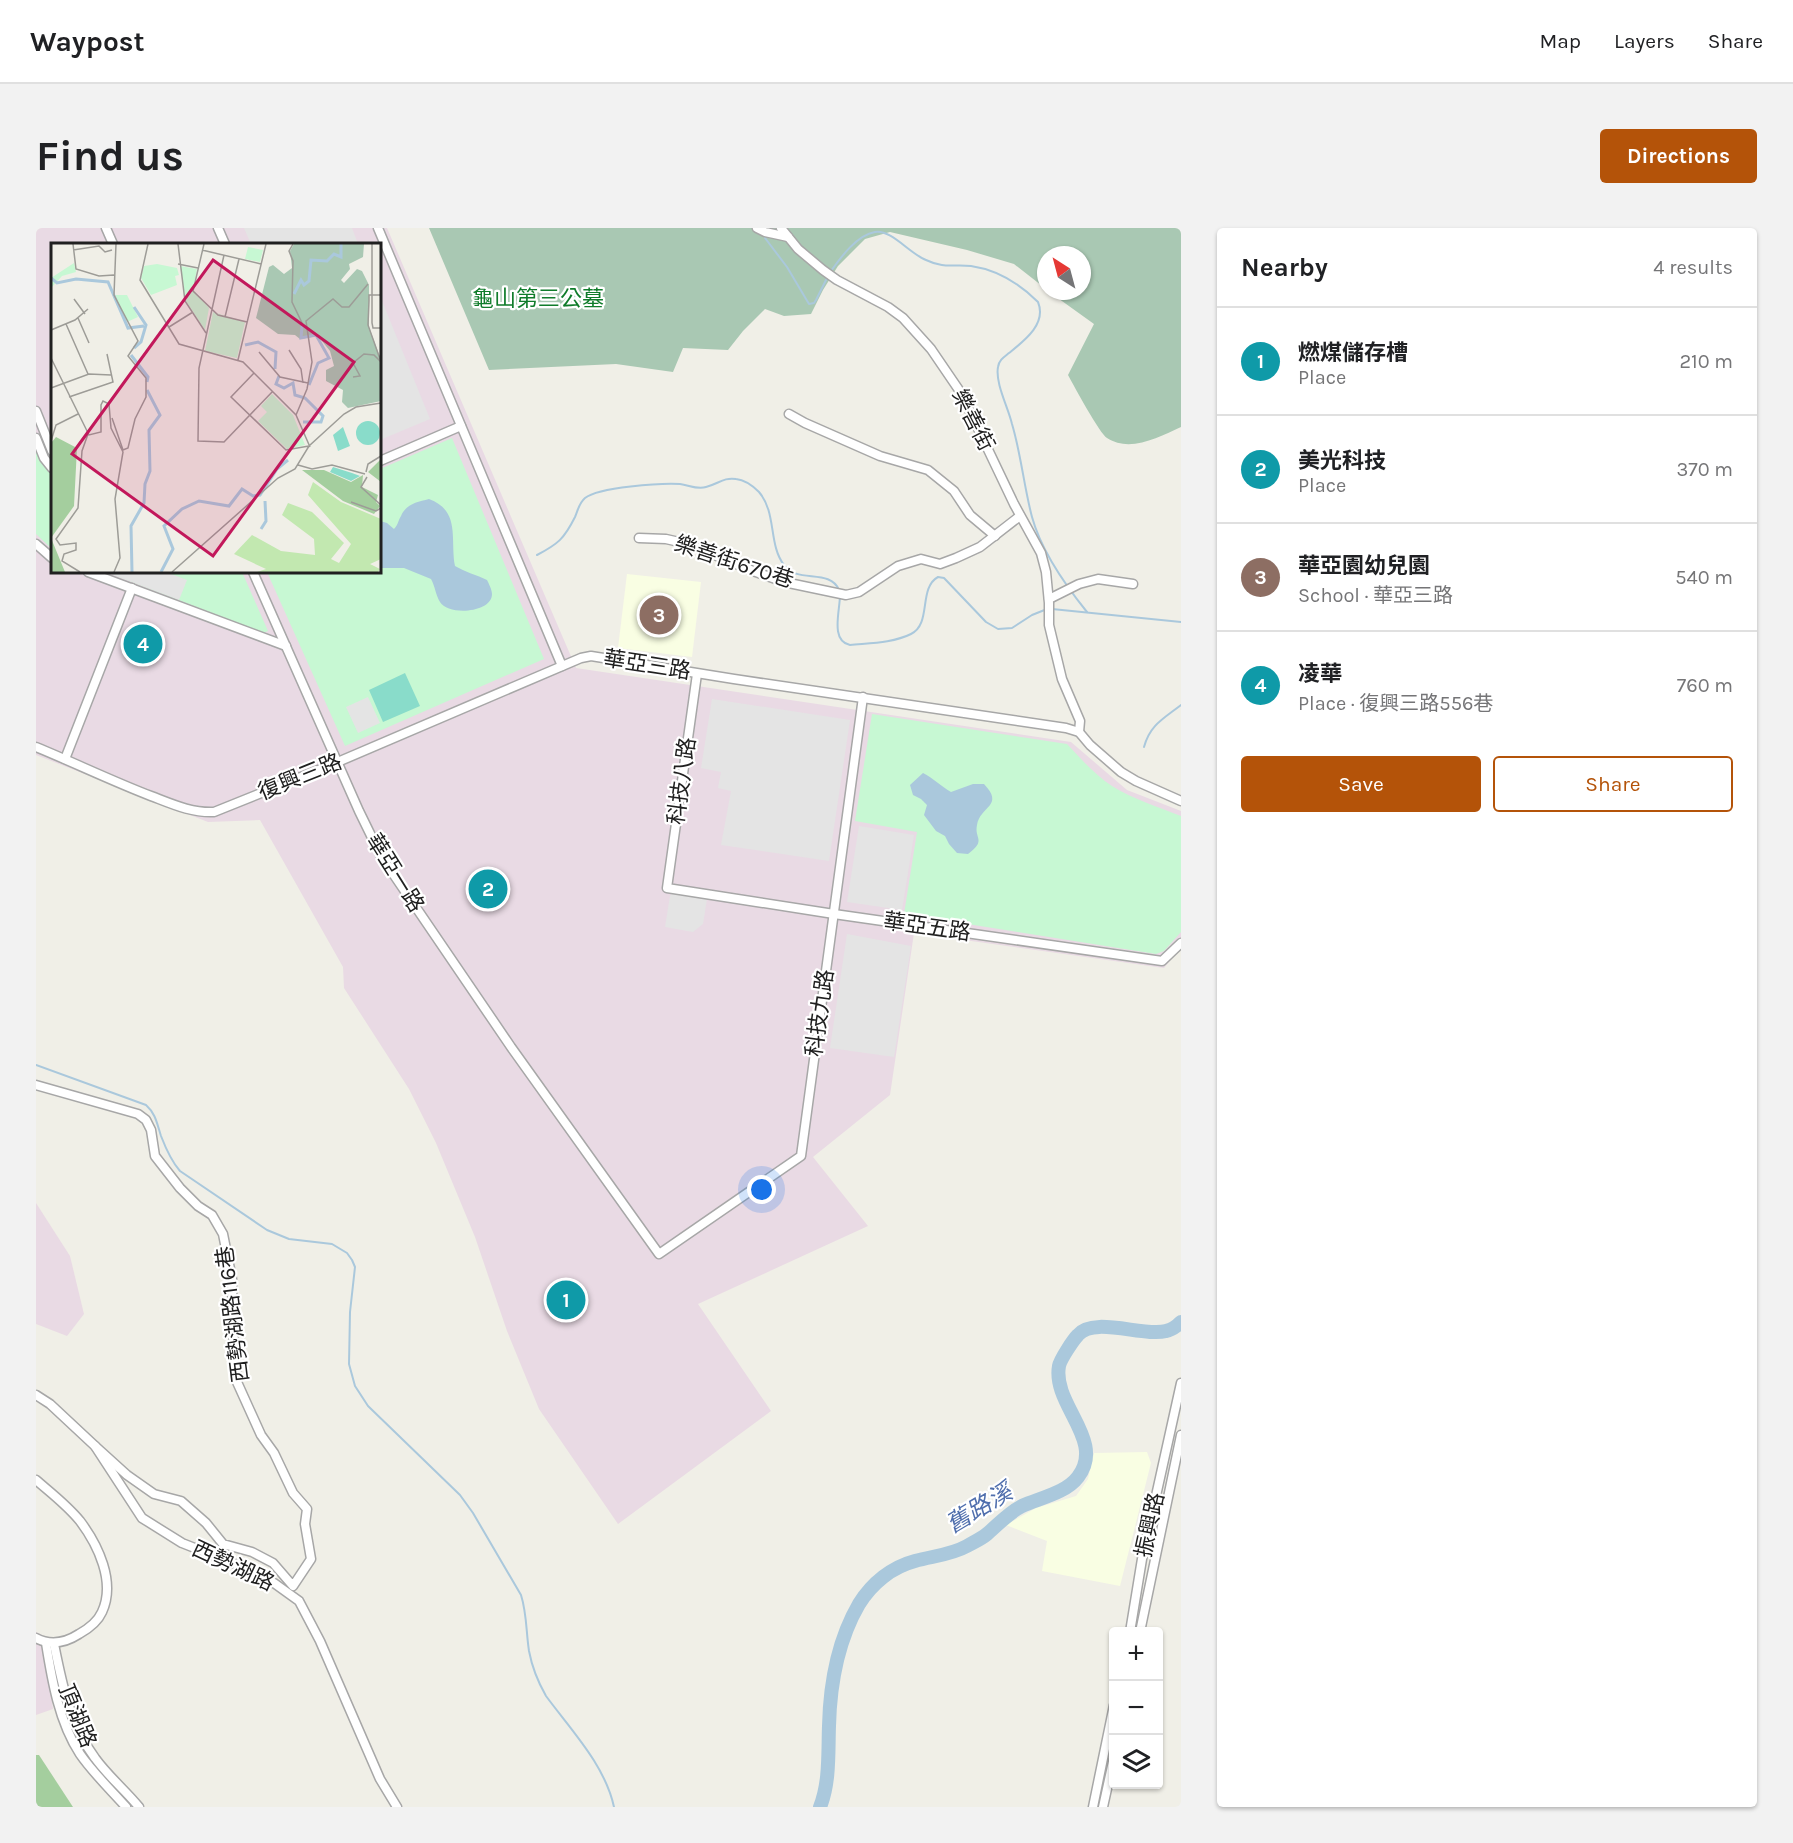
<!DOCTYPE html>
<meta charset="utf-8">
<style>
:root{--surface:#fff;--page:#f2f2f2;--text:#202124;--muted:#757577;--line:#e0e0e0;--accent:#b45309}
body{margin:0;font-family:Karla,"Noto Sans TC",sans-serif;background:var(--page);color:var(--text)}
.controls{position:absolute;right:18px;bottom:18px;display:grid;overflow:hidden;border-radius:6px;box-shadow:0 2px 4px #0004}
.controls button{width:54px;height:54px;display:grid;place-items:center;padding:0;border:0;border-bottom:2px solid var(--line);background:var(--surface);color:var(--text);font:30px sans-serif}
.compass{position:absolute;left:1001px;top:18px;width:54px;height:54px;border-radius:50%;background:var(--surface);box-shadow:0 2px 4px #0004;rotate:324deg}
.you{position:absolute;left:726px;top:962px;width:21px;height:21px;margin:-15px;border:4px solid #fff;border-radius:50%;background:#1a73e8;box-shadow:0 0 0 9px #1a73e833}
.badge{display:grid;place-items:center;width:39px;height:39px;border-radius:50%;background:var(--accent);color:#fff;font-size:20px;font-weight:700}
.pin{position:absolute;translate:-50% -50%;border:3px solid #fff;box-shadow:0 2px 6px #0006}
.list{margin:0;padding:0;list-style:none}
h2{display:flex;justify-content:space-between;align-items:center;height:78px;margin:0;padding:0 24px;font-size:26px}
h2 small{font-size:20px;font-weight:400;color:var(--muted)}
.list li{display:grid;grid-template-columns:39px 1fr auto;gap:18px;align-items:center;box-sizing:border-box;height:108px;padding:0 24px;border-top:2px solid var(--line)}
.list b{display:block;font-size:22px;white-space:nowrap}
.list p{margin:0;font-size:20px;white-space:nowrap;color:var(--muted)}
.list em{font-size:20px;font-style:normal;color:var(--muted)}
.actions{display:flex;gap:12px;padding:18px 24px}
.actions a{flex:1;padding:14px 0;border:2px solid var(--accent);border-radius:6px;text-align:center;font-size:21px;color:var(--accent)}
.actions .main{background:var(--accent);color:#fff}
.icon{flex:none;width:33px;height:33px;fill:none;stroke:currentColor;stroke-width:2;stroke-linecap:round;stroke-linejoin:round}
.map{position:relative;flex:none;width:1145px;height:1579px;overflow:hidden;border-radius:6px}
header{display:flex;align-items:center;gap:36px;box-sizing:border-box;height:84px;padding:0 30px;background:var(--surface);border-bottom:2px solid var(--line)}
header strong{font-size:28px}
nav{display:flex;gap:33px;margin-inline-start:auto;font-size:21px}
.intro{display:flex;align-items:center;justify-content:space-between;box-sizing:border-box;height:144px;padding:0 36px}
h1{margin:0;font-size:42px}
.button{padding:15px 27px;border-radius:6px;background:var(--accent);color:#fff;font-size:21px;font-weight:700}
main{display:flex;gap:36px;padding:0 36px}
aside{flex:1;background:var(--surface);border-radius:6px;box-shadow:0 2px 4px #0004}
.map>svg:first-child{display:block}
</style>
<header>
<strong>Waypost</strong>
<nav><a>Map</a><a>Layers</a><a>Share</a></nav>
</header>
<div class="intro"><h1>Find us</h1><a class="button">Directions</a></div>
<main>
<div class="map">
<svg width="1145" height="1579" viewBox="0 0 1145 1579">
<rect width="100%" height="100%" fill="#f0efe7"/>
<g fill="#e9dae4" fill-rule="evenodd">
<path d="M0 0H351L540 440 1035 514 1091 562 1145 583V719L1128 740 878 705 854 867 777 929 832 998 662 1076 735 1183 582 1296 503 1181 471 1103 439 1009 400 915 373 861 308 760 307 739 224 592 172 594 0 527ZM16 16H344V344H16Z"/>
<polygon points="0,975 34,1028 48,1086 31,1108 0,1096"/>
<polygon points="0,1404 8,1408 17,1481 0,1487"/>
</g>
<g fill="#f9fee3">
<polygon points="591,346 665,354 656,429 582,420"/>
<polygon points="1111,1224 1115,1235 1084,1358 1006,1343 1011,1313 970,1297 1000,1280 1040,1268 1052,1251 1058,1225"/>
</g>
<polygon fill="#a4ce9e" points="0,1527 3,1527 37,1579 0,1579"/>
<path fill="#a9c8b3" d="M393 0H1145V199C1123 209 1094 225 1071 210 1064 206 1038 158 1032 147L1058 96 1012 63H1046V27H1010V61L978 36 931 22 854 4 829 11 802 38 787 62 775 86 748 88 729 81 707 103 692 122 647 120 637 144 580 136 453 142Z"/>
<g fill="#c7f8d3">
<polygon points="416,210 508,431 309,518 231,344 344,344 344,241"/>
<polygon points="0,217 16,244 16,321 0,306"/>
<polygon points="71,344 206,344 232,403 227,405"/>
<path d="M836 486 1031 516C1045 531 1059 547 1076 558 1097 571 1122 579 1145 588V704L1128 723 1120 726 868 686 881 604 819 593Z"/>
</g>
<polygon fill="#89dcca" points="369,445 384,478 347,494 333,462"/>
<g fill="#e4e4e4">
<polygon points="208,0 316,0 322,16 215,16"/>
<polygon points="344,68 394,191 344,212"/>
<polygon points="71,344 130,344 151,352 143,372"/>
<polygon points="332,469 344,495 322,505 310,479"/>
<polygon points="676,471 814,492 793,633 685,617 695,563 682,560 685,544 665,540"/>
<polygon points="823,598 878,607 866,682 811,674"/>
<polygon points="636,665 671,671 667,696 657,704 629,699 634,668"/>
<polygon points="811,706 875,718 858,829 794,820"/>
</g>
<g fill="#aac8dc">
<path d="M393 271C425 283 414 311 419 338 429 344 441 347 451 352 453 356 456 362 456 366 456 385 412 388 404 374 400 368 399 358 395 351L368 340H344V293L351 295 358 301C362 297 362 293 365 288 370 276 381 274 393 271Z"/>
<path d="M887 545C897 550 905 558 915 564L937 556H948C969 578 944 578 941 597 938 611 951 612 932 626L921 625 913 616 909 608 900 603 888 587 891 577 885 571 877 567 874 557Z"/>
</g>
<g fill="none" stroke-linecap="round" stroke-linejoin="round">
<g stroke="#aac8dc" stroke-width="2">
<polyline points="729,10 751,39 773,76 778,75 780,72 792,48"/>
<path d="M795 43C805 29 821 7 839 4 855 1 874 26 890 32 909 41 916 36 935 38 962 42 983 55 1002 74 1011 96 988 113 973 125 968 129 963 132 962 139 959 155 972 179 976 196 985 226 988 259 996 289 1005 322 1030 358 1051 384"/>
<path d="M501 327C522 316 528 311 539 289 542 282 543 275 549 270 563 259 625 255 644 256 653 257 661 262 670 259 682 256 688 249 700 251 710 252 717 258 723 264 741 285 732 316 748 337 761 356 794 340 803 362"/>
<path d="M804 367C804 383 794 413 814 417 833 415 857 415 875 406 896 396 882 360 902 349L908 350 950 394 962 401 976 400 996 387 1011 381"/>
<polyline points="1016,381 1145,394"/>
<path d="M1108 519C1114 497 1127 491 1145 477"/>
<path d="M0 837 110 877C120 886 121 896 125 908 130 921 135 933 144 943L231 1002 253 1011 296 1016 311 1025 316 1032 319 1039 314 1084 313 1136 319 1158 332 1178 424 1267 437 1285 485 1367C491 1386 490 1404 493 1423 496 1439 502 1454 510 1468 535 1502 569 1537 578 1579"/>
</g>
<path stroke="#aac8dc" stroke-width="14" d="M784 1579C794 1554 792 1525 793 1498 794 1457 802 1412 823 1376 836 1355 856 1339 879 1333 897 1328 915 1327 931 1318 938 1314 945 1311 951 1306 963 1296 972 1285 986 1278 1004 1270 1030 1265 1042 1249 1070 1212 1016 1177 1023 1138 1024 1132 1037 1112 1042 1107 1057 1088 1108 1109 1130 1103 1136 1102 1141 1098 1145 1094"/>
<g stroke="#a7a7a7" stroke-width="11">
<g id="minor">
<polyline points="70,0 77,16"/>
<polyline points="182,0 189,16"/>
<polyline points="342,0 526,438"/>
<polyline points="721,0 729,4 752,9"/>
<polyline points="745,0 762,21 787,42 801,52 852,79 867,90 895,121 925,165 978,276 1005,325 1010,344 1013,375 1013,397 1026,451 1044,493 1043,504"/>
<polyline points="0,183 16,223"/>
<polyline points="753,186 769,195 844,228 892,242 918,263 934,287 959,308"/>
<polyline points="0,210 8,230 16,240"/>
<polyline points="344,233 425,198"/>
<polyline points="603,310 630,311 652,316 717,343 748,354 810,367 823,364 862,338 885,331 904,336 920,330 944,319 984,288"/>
<polyline points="0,316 16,330"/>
<polyline points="52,344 250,418"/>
<polyline points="217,344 323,583 345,628 475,819 623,1026 765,928 827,469"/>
<polyline points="1013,371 1043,356 1062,351 1097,356"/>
<polyline points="661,446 631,660 798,686 1126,733 1145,715"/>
<path d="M0 519C39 535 76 553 115 568 136 576 155 585 178 584L290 539 545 430 555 428 698 451 1030 500 1043 504 1054 517 1085 544 1100 553 1145 573"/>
<polyline points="29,531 96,360"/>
<polyline points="0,857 102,886 110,892 115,902 119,928 144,960 162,978 176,987 187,1006 196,1051 197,1106 201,1154 225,1207 238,1225 257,1265 271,1281 269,1296 275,1331 257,1358 237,1335 216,1324 187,1316 170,1295 145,1273 118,1266 91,1247 59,1218"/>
<polyline points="0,1167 14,1176 59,1218 106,1290 146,1315 212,1341 238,1355 263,1373 284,1413 344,1551 361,1579"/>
<path d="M0 1252C15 1265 31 1277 44 1293 62 1317 80 1354 66 1384 62 1393 52 1401 43 1406 29 1415 15 1418 0 1410"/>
<polyline points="1094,1404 1106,1331 1145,1155"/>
<polyline points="1104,1404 1145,1207"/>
<path d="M10 1415C16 1453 23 1494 44 1526 57 1545 75 1562 90 1579"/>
<path d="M18 1416C26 1456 34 1497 59 1530 72 1548 89 1562 103 1579"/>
<polyline points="1057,1579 1078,1477"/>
<polyline points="1067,1579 1078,1529"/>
</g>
</g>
<use href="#minor" stroke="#fff" stroke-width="8"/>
</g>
<g text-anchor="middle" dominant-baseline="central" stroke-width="4.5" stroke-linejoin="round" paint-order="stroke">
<g font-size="22" fill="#107c2b" stroke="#fff">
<text x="502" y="71">龜山第三公墓</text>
</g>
<g font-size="22" fill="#202020" stroke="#fff">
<text transform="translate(937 192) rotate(63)">樂善街</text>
<text transform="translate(698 334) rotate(18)">樂善街670巷</text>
<text transform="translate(611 437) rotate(9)">華亞三路</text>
<text transform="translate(264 549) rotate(-22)">復興三路</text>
<text transform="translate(646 553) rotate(-82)">科技八路</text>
<text transform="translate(359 645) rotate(58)">華亞一路</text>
<text transform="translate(891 699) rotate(8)">華亞五路</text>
<text transform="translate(784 785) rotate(-82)">科技九路</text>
<text transform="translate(197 1086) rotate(-97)">西勢湖路116巷</text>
<text transform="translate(1114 1297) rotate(-78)">振興路</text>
<text transform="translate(197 1338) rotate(25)">西勢湖路</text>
<text transform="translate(41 1488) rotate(68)">頂湖路</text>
</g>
<g font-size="24" font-style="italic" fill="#506fad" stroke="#fff">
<text transform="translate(943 1280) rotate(-31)">舊路溪</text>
</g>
</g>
<g transform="translate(15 15)">
<rect width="330" height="330" fill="#f0efe7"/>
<path d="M262 239 290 259 330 276V316L319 321 329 326 327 329H206L215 326 183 311 201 292 230 308 264 312 263 296 231 272 237 260 261 269 293 300 280 316 288 320 300 301 257 252Z" fill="#c2e8b0"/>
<path d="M5 194 26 205 23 263 0 295 14 329H0V200ZM330 216V239L317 229ZM251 227H273L300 239 312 232 311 244 327 252 325 259 329 263 323 271 292 258Z" fill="#a4ce9e"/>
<path d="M243 1H313L312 14 298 21 299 26 290 37 293 40 306 26 311 28 318 42V84L330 117V158L297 165 291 159 292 147 275 138V127L283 123 279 108 267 93 249 96 244 92 227 91 205 75 218 24 222 22 233 31 241 25 239 8Z" fill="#a9c8b3"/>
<path d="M197 4 212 7 209 19 194 16ZM23 20 25 29 11 33 0 45V35ZM106 21 126 25 128 32 124 33 126 42 100 52 90 35 93 23ZM129 23 146 26 142 46 158 65 154 87 135 58ZM63 52H76L87 74 76 79ZM162 69 194 79 186 115 154 108ZM221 151 242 172 254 202 236 206 207 178 216 169 210 163Z" fill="#c7f8d3"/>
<path d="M305 190a12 12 0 1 1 24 0a12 12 0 1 1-24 0ZM292 184 299 203 287 208 282 192ZM282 224 301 230 309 233 300 238 279 229Z" fill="#89dcca"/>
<path fill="none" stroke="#aac8dc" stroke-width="3" d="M0 35 6 40 25 36 57 39 77 85 93 83M243 51 250 37 253 42 258 38 260 17 276 18 283 11 290 14V1M83 64 95 82 90 99 83 105M251 83 250 95 265 92 278 115 267 120 258 142M194 102 207 99 225 109 224 126M80 112 97 134 96 139M228 133 225 141 233 145 242 140 244 152 254 155 272 173 270 179H252M210 286 215 278 214 258M81 329 80 283 93 260 94 241 99 228 98 187 109 172 96 147M110 329 122 306 113 283 131 266 148 258 178 263 191 246 202 253 209 252 226 226 237 217"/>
<path fill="none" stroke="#9d9c97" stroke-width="1.5" d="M22 1 25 26 48 33 63 32M97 1 89 37 128 101 192 119 245 172 259 204M127 1 134 58 155 90M153 1 142 48 167 72 196 79M242 1 238 8 242 18 241 59 253 84M321 1V80L322 85H330M22 7 48 3 54 9 61 7M151 7 210 21M173 12 148 125 147 198 173 199 222 148M127 21 147 25M23 56 34 71M174 74 188 16M27 75 38 100M15 81 37 131M118 84 142 69M0 87 24 77 37 66M238 107 250 126 252 140M208 109 229 134 257 140M0 115 38 192 50 189V162L52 158 58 161 60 185 72 209 64 256 69 315 63 329M329 116 317 82 318 58V52H330M187 117 215 1M203 130 180 154 235 207 258 203M302 134 309 133 302 120 313 111 323 112 330 119M0 145 38 131 60 132M18 154 62 139 56 111M245 172 256 146 261 119 255 78 282 56 291 64H298L317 41M61 175 72 207 77 205 84 176 95 154V135L77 113 87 98 63 52 65 1M0 198 5 182 27 171M247 222 261 226 281 222 314 231M315 229 317 221 330 213M316 234 310 244 330 262M300 259 325 268 330 265M29 329 11 318 13 311 25 307V300L9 302 5 296 27 265 31 208 37 191M121 329 227 235 244 226 258 203 293 171 305 164 330 160"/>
<path fill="#c2185b" fill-opacity="0.15" stroke="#c2185b" stroke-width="3" d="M162 17 303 119 162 313 21 211Z"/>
<rect width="330" height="330" fill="none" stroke="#202020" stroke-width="3"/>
</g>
</svg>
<div class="controls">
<button>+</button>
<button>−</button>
<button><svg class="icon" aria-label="layers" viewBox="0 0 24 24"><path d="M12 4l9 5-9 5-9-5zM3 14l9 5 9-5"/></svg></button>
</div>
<svg class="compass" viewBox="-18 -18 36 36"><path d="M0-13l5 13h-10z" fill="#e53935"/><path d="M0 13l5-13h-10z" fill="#757577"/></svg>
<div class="you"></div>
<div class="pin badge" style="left:530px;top:1072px;background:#0f9aa8">1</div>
<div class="pin badge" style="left:452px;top:661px;background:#0f9aa8">2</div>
<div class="pin badge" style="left:623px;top:387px;background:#8d6e63">3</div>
<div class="pin badge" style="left:107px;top:416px;background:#0f9aa8">4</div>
</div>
<aside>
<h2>Nearby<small>4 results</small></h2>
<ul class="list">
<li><span class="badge" style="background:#0f9aa8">1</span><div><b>燃煤儲存槽</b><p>Place</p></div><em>210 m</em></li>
<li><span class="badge" style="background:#0f9aa8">2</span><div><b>美光科技</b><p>Place</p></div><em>370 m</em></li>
<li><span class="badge" style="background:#8d6e63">3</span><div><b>華亞園幼兒園</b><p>School · 華亞三路</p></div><em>540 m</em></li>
<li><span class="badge" style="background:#0f9aa8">4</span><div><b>凌華</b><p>Place · 復興三路556巷</p></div><em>760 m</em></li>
</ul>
<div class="actions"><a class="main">Save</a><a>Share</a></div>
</aside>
</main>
